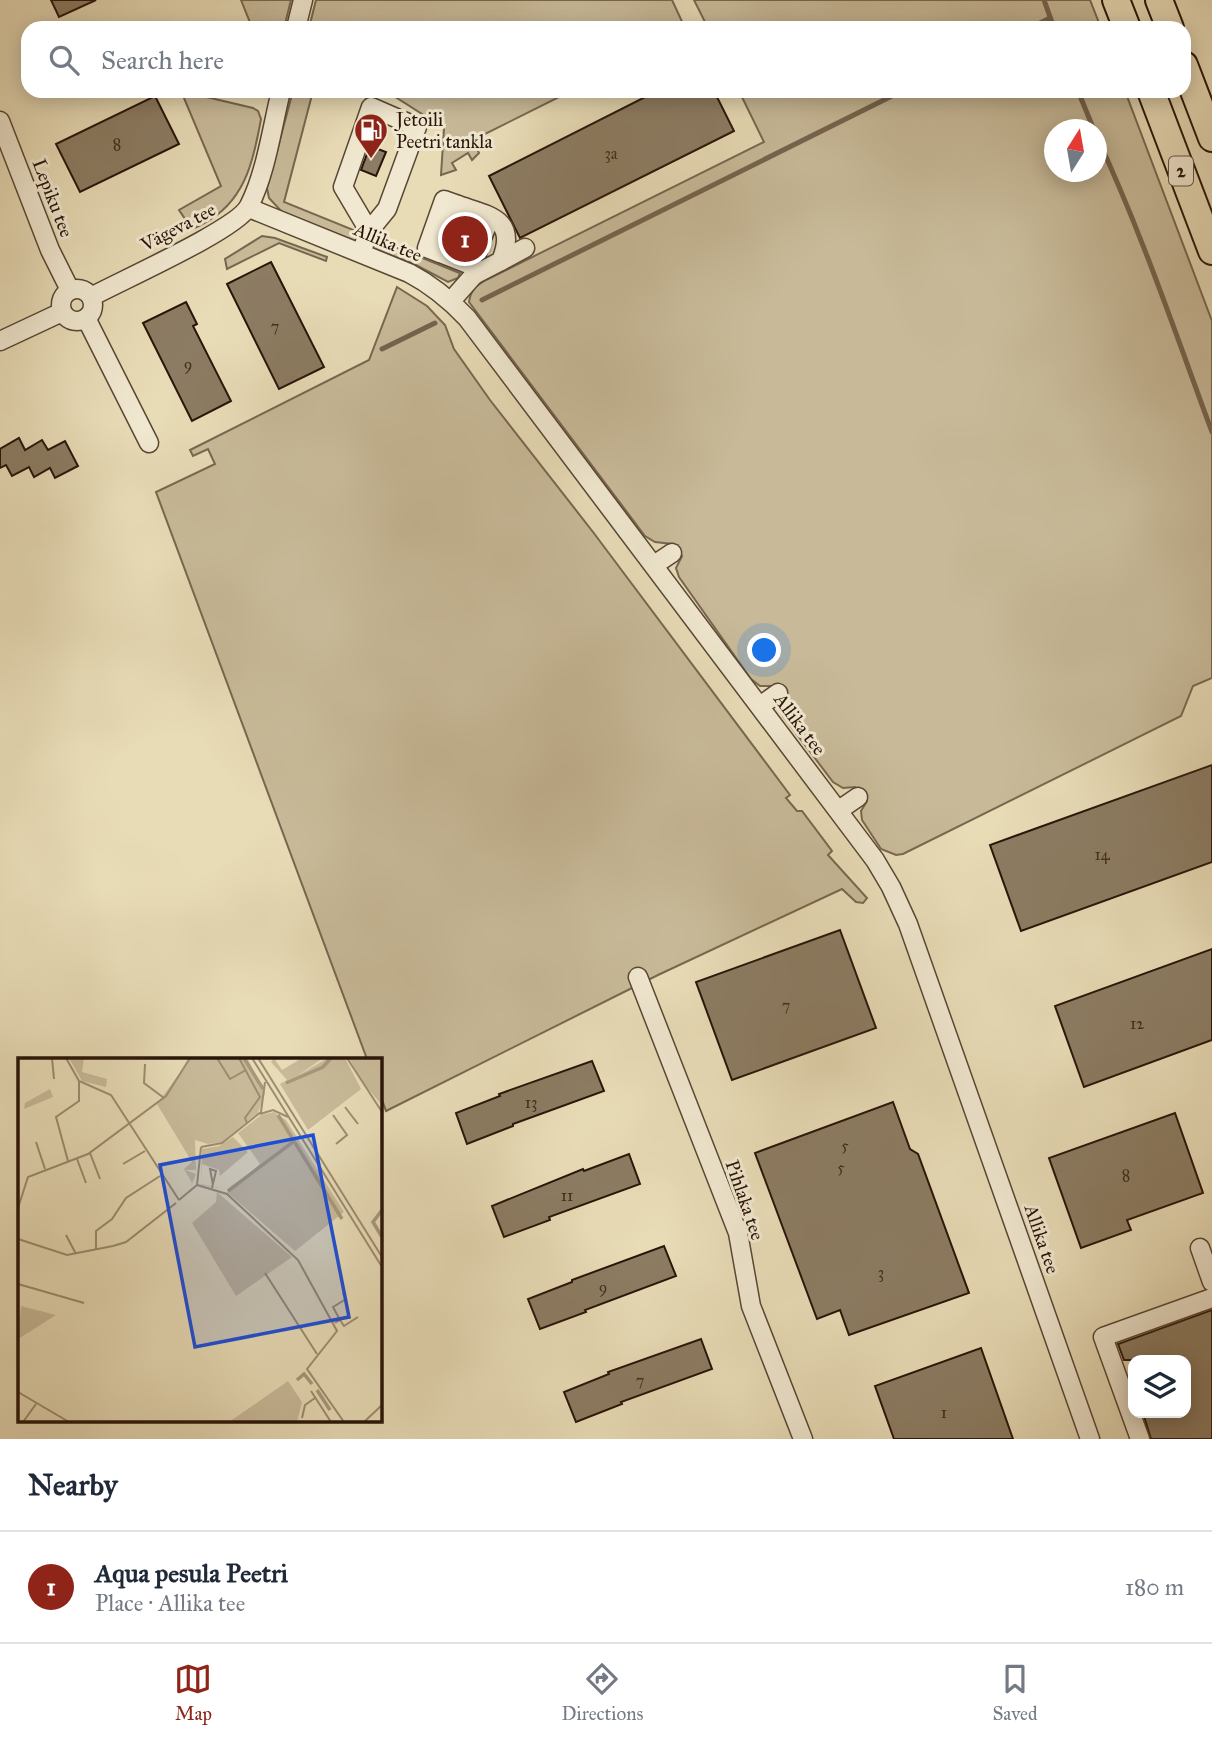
<!DOCTYPE html>
<meta charset="utf-8">
<style>
:root{--surface:#fff;--page:#f6f6f7;--text:#1f2937;--muted:#747a83;--line:#e0e1e3;--accent:#8f2418}
body{margin:0;font-family:"IM FELL Great Primer",serif;background:var(--page);color:var(--text)}
.controls{position:absolute;right:21px;bottom:21px;display:grid;overflow:hidden;border-radius:14px;box-shadow:0 4px 18px #0003}
.controls button{width:63px;height:63px;display:grid;place-items:center;padding:0;border:0;border-bottom:2px solid var(--line);background:var(--surface);color:var(--text);font:35px sans-serif}
.compass{position:absolute;left:1044px;top:119px;width:63px;height:63px;border-radius:50%;background:var(--surface);box-shadow:0 4px 18px #0003;rotate:11deg}
.you{position:absolute;left:765px;top:651px;width:24px;height:24px;margin:-18px;border:5px solid #fff;border-radius:50%;background:#1a73e8;box-shadow:0 0 0 10px #1a73e833}
.badge{display:grid;place-items:center;width:46px;height:46px;border-radius:50%;background:var(--accent);color:#fff;font-size:23px;font-weight:700}
.pin{position:absolute;translate:-50% -50%;border:4px solid #fff;box-shadow:0 2px 7px #0006}
.list{margin:0;padding:0;list-style:none}
h2{display:flex;justify-content:space-between;align-items:center;height:91px;margin:0;padding:0 28px;font-size:30px}
h2 small{font-size:23px;font-weight:400;color:var(--muted)}
.list li{display:grid;grid-template-columns:46px 1fr auto;gap:21px;align-items:center;box-sizing:border-box;height:112px;padding:0 28px;border-top:2px solid var(--line)}
.list b{display:block;font-size:26px;white-space:nowrap}
.list p{margin:0;font-size:23px;white-space:nowrap;color:var(--muted)}
.list em{font-size:23px;font-style:normal;color:var(--muted)}
.icon{flex:none;width:38px;height:38px;fill:none;stroke:currentColor;stroke-width:2;stroke-linecap:round;stroke-linejoin:round}
.map{position:relative;flex:none;width:1212px;height:1439px;overflow:hidden}
.search{position:absolute;background:var(--surface);box-shadow:0 4px 18px #0003;left:21px;right:21px;top:21px;height:77px;display:flex;align-items:center;gap:18px;box-sizing:border-box;padding:0 24px;border-radius:21px;color:var(--muted);font-size:26px}
.sheet{height:203px;background:var(--surface)}
nav{display:flex;justify-content:space-around;align-items:center;box-sizing:border-box;height:98px;border-top:2px solid var(--line);background:var(--surface);font-size:19px;color:var(--muted)}
nav a{display:grid;justify-items:center;gap:4px}
nav .on{color:var(--accent)}
.map>svg:first-child{display:block}
</style>
<div class="map">
<svg width="1212" height="1439" viewBox="0 0 1212 1439">
<rect width="100%" height="100%" fill="#e8dcb7"/>
<filter id="stains"><feTurbulence type="fractalNoise" baseFrequency=".00286" numOctaves="4"/><feColorMatrix values="0 0 0 0 .2 0 0 0 0 .09 0 0 0 0 .02 0 0 0 .5 -.17"/></filter>
<radialGradient id="worn" r=".72"><stop offset=".6" stop-color="#630" stop-opacity="0"/><stop offset="1" stop-color="#630" stop-opacity=".3"/></radialGradient>
<g fill="#c8ba99" stroke="#786750" stroke-width="2" fill-rule="evenodd">
<polygon points="241,0 291,0 284,28 246,28 251,25"/>
<polygon points="316,0 672,0 685,28 309,28"/>
<polygon points="694,0 1090,0 1101,28 708,28"/>
<path d="M181 91 253 108 258 111 261 119C254 158 246 197 211 219 205 223 199 227 192 229L179 210 221 186Z"/>
<polygon points="293,91 313,91 284,202 457,272 460,273 458,278 448,282 416,265 282,212 269,198 267,188"/>
<polygon points="386,91 571,91 473,140 479,153 472,160 468,153 452,163 456,170 441,175 444,128"/>
<path d="M739 91H1125L1212 321V678L1193 686 1181 716 903 854 896 855 881 849 862 820 861 811 867 801 855 787 843 788 833 782 783 716 781 710 786 698 777 686H760L751 679 679 577 676 568 682 556 673 544 655 542 645 536 469 302C471 289 476 286 486 280L764 142ZM1054 130H1096V172H1054Z"/>
<polygon points="262,236 275,238 327,257 326,261 279,243 227,269 225,259"/>
<polygon points="397,287 427,306 445,325 454,349 490,400 593,532 790,795 786,798 797,811 802,811 832,851 828,855 867,898 863,903 856,902 842,889 658,975 386,1111 380,1094 380,1059 367,1059 156,492 215,464 208,449 193,456 190,450 369,360"/>
</g>
<g fill="none" stroke-linecap="round" stroke-linejoin="round">
<g stroke="#75634e" stroke-width="5">
<polyline points="1044,0 1054,28"/>
<polyline points="1030,28 1050,18"/>
<polyline points="1078,91 1094,130"/>
<path d="M1096 135C1141 231 1175 332 1212 432"/>
<polyline points="482,300 902,91"/>
<polyline points="382,349 435,323"/>
</g>
</g>
<g fill="#8c7c63" stroke="#291408" stroke-width="2">
<polygon points="51,0 96,0 59,17"/>
<polygon points="657,91 714,91 734,131 520,238 489,176"/>
<polygon points="155,96 179,144 80,192 56,144"/>
<polygon points="370,146 386,152 376,176 361,170"/>
<polygon points="460,231 462,238 466,241 474,242 480,247 490,244 486,256 455,245 453,235"/>
<polygon points="271,262 324,367 279,389 227,284"/>
<polygon points="186,302 197,324 193,326 231,401 192,421 143,323"/>
<polygon points="19,438 25,450 42,440 48,450 65,441 78,466 55,478 50,468 34,477 29,467 12,476 6,465 0,468 0,449"/>
<polygon points="1212,765 1212,862 1021,931 990,845"/>
<polygon points="840,930 876,1028 732,1080 696,982"/>
<polygon points="1212,949 1212,1040 1084,1087 1055,1006"/>
<polygon points="592,1061 604,1091 513,1124 513,1126 467,1144 456,1113 500,1096 499,1094"/>
<polygon points="893,1102 910,1149 918,1154 969,1293 849,1335 840,1310 817,1319 755,1153"/>
<polygon points="1175,1113 1203,1193 1127,1220 1131,1230 1081,1248 1049,1158"/>
<polygon points="629,1154 640,1184 549,1217 550,1220 504,1237 492,1206 583,1169 584,1171"/>
<polygon points="664,1246 676,1276 585,1310 586,1312 540,1329 528,1299 572,1282 572,1280"/>
<polygon points="1212,1310 1212,1439 1151,1439 1143,1413 1186,1413 1186,1360 1124,1360 1118,1344"/>
<polygon points="701,1339 712,1369 621,1402 622,1404 576,1422 564,1392 609,1374 608,1372"/>
<polygon points="981,1348 1013,1439 894,1439 875,1386"/>
</g>
<g fill="none" stroke-linecap="round" stroke-linejoin="round">
<g stroke="#c2b494" stroke-width="18" stroke-dasharray="18 9" stroke-linecap="butt">
<polyline points="465,249 471,231"/>
<polyline points="477,253 483,236"/>
</g>
<g stroke="#594634" stroke-width="21">
<g id="minor">
<polyline points="296,28 303,0"/>
<polyline points="0,121 50,250 70,290"/>
<path d="M249 208 409 273C432 285 449 299 467 318L875 860 891 887 908 924 1090 1439"/>
<polyline points="471,231 478,212"/>
<polyline points="483,236 490,217"/>
<path d="M444 241 440 253 473 266 474 275 501 261C518 219 490 216 458 205L451 224"/>
<polyline points="361,253 369,231 387,209 417,127 371,107 343,187 369,231"/>
<polyline points="440,253 427,248 444,200 458,205"/>
<polyline points="501,261 525,248"/>
<circle cx="77" cy="305" r="16"/>
<path d="M91 297C120 281 238 229 249 206 266 173 272 127 281 91"/>
<polyline points="451,301 474,275"/>
<polyline points="86,318 149,443"/>
<polyline points="0,341 62,312"/>
<polyline points="654,565 672,553"/>
<polyline points="760,706 778,693"/>
<polyline points="839,810 858,797"/>
<polyline points="638,977 738,1233 751,1306 803,1439"/>
<polyline points="1200,1248 1212,1282"/>
<polyline points="1140,1439 1103,1337 1212,1298"/>
</g>
</g>
<g stroke="#291408" stroke-width="30">
<g id="highway">
<polyline points="1116,0 1127,28"/>
<polyline points="1159,0 1170,28"/>
<polyline points="1184,65 1212,138"/>
<polyline points="1151,91 1212,251"/>
</g>
</g>
<use href="#minor" stroke="#f0e8d0" stroke-width="18"/>
<use href="#highway" stroke="#e8dcb7" stroke-width="26"/>
</g>
<defs>
<g id="fuel-pin" transform="scale(1.75)"><path d="M0 17L-7.5 6A9.5 9.5 0 1 1 7.5 6Z" fill="#8f2418" stroke="#f0e8d0"/><path d="M-5.5-6h7V0h2V4h1.3V-2.5L3-4.5l.8-.8L6-3V5H2.5V1h-1V6h-7ZM-4.2-4.7v3.2H.2V-4.7Z" fill="#fff"/></g>
</defs>
<g fill-rule="evenodd">
<use href="#fuel-pin" x="371" y="130"/>
</g>
<g text-anchor="middle" dominant-baseline="central" stroke-width="6" stroke-linejoin="round" paint-order="stroke">
<g font-size="16" fill="#422e1f">
<text x="117" y="144">8</text>
<text x="611" y="153">3a</text>
<text x="275" y="326">7</text>
<text x="188" y="364">9</text>
<text x="1102" y="854">14</text>
<text x="786" y="1005">7</text>
<text x="1137" y="1023">12</text>
<text x="531" y="1102">13</text>
<text x="845" y="1145">5</text>
<text x="841" y="1167">5</text>
<text x="1126" y="1175">8</text>
<text x="567" y="1195">11</text>
<text x="881" y="1272">3</text>
<text x="603" y="1287">9</text>
<text x="640" y="1380">7</text>
<text x="944" y="1412">1</text>
</g>
<rect fill="#f0e8d0" stroke="#655444" stroke-width="2" x="1169" y="156.5" width="24" height="29" rx="5"/>
<g font-size="18" font-weight="bold" fill="#291408">
<text x="1181" y="171">2</text>
</g>
<g font-size="19" fill="#291408" stroke="#f0e8d0" text-anchor="start">
<text x="396" y="119">Jetoili<tspan x="396" dy="22">Peetri tankla</tspan></text>
</g>
<g font-size="19" fill="#291408" stroke="#f0e8d0">
<text transform="translate(53 198) rotate(69)">Lepiku tee</text>
<text transform="translate(178 227) rotate(-28)">Vägeva tee</text>
<text transform="translate(388 242) rotate(23)">Allika tee</text>
<text transform="translate(800 724) rotate(53)">Allika tee</text>
<text transform="translate(745 1200) rotate(71)">Pihlaka tee</text>
<text transform="translate(1042 1239) rotate(71)">Allika tee</text>
</g>
</g>
<g transform="translate(18 1058)">
<rect width="364" height="364" fill="#e8dcb7"/>
<path d="M51 0H66L64 14 89 21 88 29 64 23ZM173 0H229L247 35 240 55 204 84 190 86 177 82 178 112H167L178 116 172 131 174 125 166 111 174 104 139 46ZM256 0 264 12 284 0H305L279 18 310 0H327L343 31 290 72 262 26 269 22 253 4ZM331 0H364V47L345 25ZM32 31 35 39 6 51 7 45ZM256 54 268 62 326 154 277 193 209 134 242 106 220 75 243 57ZM215 79 230 94 202 118 201 112 184 106 183 126 207 131 183 127 184 91 201 88ZM199 134 274 199 218 238 174 165 198 144ZM3 248 38 257 0 281ZM270 323 284 344 279 364H211Z" fill="#c8ba99"/>
<path fill="none" stroke="#a7987c" stroke-width="3.5" d="M226 0 245 31M268 25 305 9 313 0M260 57 324 161M210 133 275 84M364 152 355 164 364 179M279 322 286 316 294 326M299 332 312 352"/>
<path fill="none" stroke="#9c8c71" stroke-width="2" d="M34 0 36 21M48 0 61 23 93 37 161 142M199 0 212 21 228 12M221 0 242 39 227 60 229 65M234 0 364 209M240 0 364 199M329 0 364 54M127 6 126 25 146 40M327 49 340 66M242 56 255 52 270 59M315 57 329 77 318 86M18 84 27 111M183 89 204 85 243 54 247 24M72 95 82 121M59 101 68 125M50 103 38 59 61 43V23M105 106 127 93M179 127 209 136 280 202 319 273 289 311 326 364M194 130 198 113 192 111 195 127M161 142 179 127 183 89M0 150 10 119 70 96 148 38 172 0M48 177 58 196M0 181 49 197 95 188 108 184 158 145M78 191V173L94 161 108 140 142 118M247 215 299 296M0 226 66 245M322 262 326 268 340 259M317 265 322 262 315 249 328 241 325 235M293 333 313 364M0 334 51 364M284 360 287 347 297 340M5 364 18 346M346 364 364 347"/>
<path fill="#1d4ed8" fill-opacity="0.15" stroke="#1d4ed8" stroke-width="3.5" d="M295 77 331 259 177 289 142 107Z"/>
<rect width="364" height="364" fill="none" stroke="#291408" stroke-width="3.5"/>
</g>
<rect width="100%" height="100%" filter="url(#stains)"/>
<rect width="100%" height="100%" fill="url(#worn)"/>
</svg>
<div class="controls">
<button><svg class="icon" aria-label="layers" viewBox="0 0 24 24"><path d="M12 4l9 5-9 5-9-5zM3 14l9 5 9-5"/></svg></button>
</div>
<svg class="compass" viewBox="-18 -18 36 36"><path d="M0-13l5 13h-10z" fill="#e53935"/><path d="M0 13l5-13h-10z" fill="#747a83"/></svg>
<div class="you"></div>
<div class="pin badge" style="left:465px;top:239px">1</div>
<div class="search"><svg class="icon" aria-label="search" viewBox="0 0 24 24"><circle cx="10" cy="10" r="6"/><path d="M15 15l6 6"/></svg>Search here</div>
</div>
<section class="sheet">
<h2>Nearby<small></small></h2>
<ul class="list">
<li><span class="badge">1</span><div><b>Aqua pesula Peetri</b><p>Place · Allika tee</p></div><em>180 m</em></li>
</ul>
</section>
<nav>
<a class="on"><svg class="icon" aria-label="map" viewBox="0 0 24 24"><path d="M3 6l6-2 6 2 6-2v14l-6 2-6-2-6 2zM9 4v14M15 6v14"/></svg>Map</a>
<a><svg class="icon" aria-label="directions" viewBox="0 0 24 24"><path d="M12 3l9 9-9 9-9-9zM9 14v-3h6M13 9l2 2-2 2"/></svg>Directions</a>
<a><svg class="icon" aria-label="saved" viewBox="0 0 24 24"><path d="M7 4h10v16l-5-4-5 4z"/></svg>Saved</a>
</nav>
